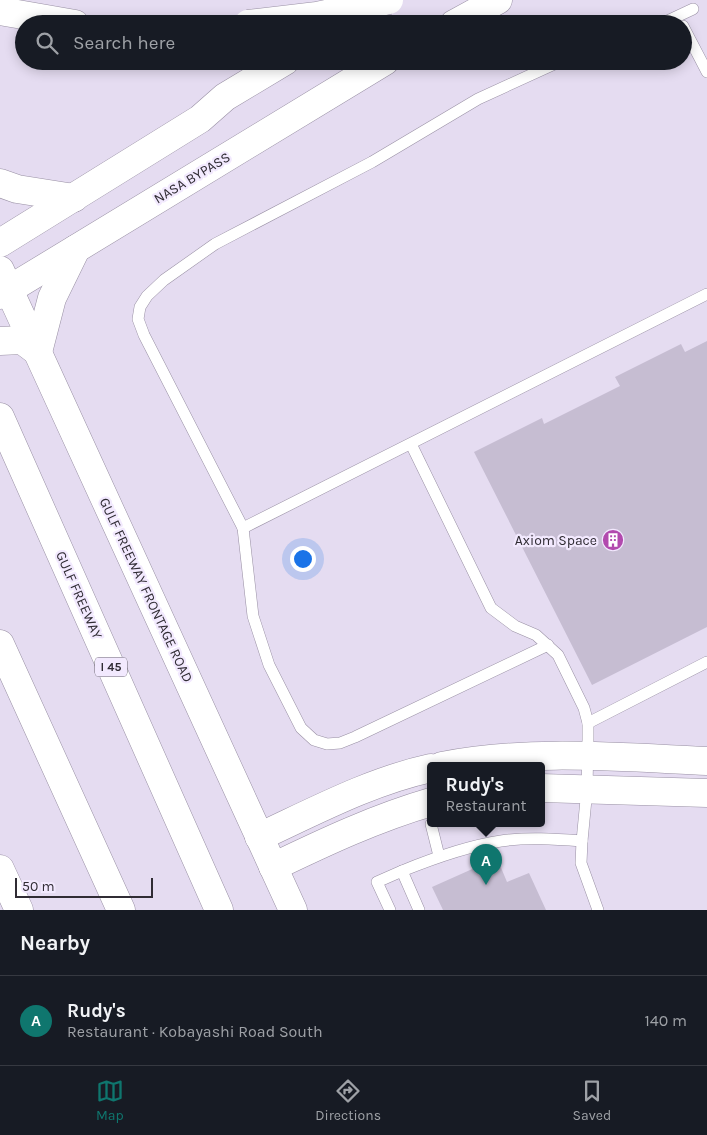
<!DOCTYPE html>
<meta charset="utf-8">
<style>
:root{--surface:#171b24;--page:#20242c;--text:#f1f3f6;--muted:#9ea1a6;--line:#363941;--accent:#0f766e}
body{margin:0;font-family:Karla,sans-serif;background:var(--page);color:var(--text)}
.scale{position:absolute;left:15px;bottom:12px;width:138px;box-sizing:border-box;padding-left:5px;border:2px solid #302c34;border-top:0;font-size:14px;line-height:18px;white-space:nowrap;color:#302c34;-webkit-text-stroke:4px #f2e9fe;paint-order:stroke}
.you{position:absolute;left:302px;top:558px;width:18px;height:18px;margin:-12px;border:4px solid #fff;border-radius:50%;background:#1a73e8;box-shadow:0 0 0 8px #1a73e833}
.badge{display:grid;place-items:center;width:32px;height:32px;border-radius:50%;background:var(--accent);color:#fff;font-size:16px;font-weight:700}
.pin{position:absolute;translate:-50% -41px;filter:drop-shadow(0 1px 2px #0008)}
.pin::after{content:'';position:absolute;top:26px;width:18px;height:15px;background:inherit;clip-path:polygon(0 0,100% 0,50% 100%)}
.popup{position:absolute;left:427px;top:762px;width:118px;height:65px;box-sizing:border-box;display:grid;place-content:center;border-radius:5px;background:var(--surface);filter:drop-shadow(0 1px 4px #0005);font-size:16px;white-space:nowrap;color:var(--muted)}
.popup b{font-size:19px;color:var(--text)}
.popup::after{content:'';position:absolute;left:50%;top:100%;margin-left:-10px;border:10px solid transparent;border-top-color:var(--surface)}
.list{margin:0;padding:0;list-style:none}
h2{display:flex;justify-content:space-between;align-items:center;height:65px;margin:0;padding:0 20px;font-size:21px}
h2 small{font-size:16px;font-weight:400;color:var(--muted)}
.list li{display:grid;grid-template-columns:32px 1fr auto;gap:15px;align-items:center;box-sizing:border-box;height:90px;padding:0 20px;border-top:1px solid var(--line)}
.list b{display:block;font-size:19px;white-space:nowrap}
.list p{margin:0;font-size:16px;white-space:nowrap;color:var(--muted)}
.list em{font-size:16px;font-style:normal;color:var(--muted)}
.icon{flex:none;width:28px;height:28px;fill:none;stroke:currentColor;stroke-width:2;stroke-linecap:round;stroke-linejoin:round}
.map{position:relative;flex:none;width:707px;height:910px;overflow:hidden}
.search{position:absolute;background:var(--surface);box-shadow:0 2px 12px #0003;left:15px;right:15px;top:15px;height:55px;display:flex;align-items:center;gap:12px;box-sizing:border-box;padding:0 18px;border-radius:28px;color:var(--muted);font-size:19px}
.sheet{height:155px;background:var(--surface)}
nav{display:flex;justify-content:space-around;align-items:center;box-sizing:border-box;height:70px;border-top:1px solid var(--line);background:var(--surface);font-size:14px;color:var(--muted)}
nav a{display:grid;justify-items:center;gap:2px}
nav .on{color:var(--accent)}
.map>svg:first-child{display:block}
</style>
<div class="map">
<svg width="707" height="910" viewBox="0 0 707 910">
<rect width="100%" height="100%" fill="#e5dcf1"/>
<g fill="#c6bdd2">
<polygon points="707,341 707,627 592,685 474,452 542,418 544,424 620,386 615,377 681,344 685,352"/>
<polygon points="497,858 507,882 529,873 546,910 443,910 432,887"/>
</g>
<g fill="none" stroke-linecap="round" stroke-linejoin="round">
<g stroke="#9990a4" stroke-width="12">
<g id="lane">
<polyline points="661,24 693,9"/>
<polyline points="683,26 707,72"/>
<path d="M411 444 491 608 515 626 536 635 558 655 584 708 588 723V739L587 789 582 841C555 839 527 837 501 841 467 846 434 858 402 871L419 910"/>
<polyline points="243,528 707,294"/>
<polyline points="548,645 355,737 340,743 327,744 314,740 301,728 269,665 253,616 243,528 144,335 138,319 140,307 147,296 164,280 215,244 372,162 478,99 561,61"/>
<polyline points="588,723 707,662"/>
<polyline points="431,824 439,856"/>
<polyline points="582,841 581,863 598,910"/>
<polyline points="390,910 377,882 402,871"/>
</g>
</g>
<g stroke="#9990a4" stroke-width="29">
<g id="secondary">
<polyline points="454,24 498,0"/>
<polyline points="0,183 17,189 74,198"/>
<polyline points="0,243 200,119 225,97 285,61"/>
<polyline points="0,270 293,910"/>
<polyline points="0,295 385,61"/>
<polyline points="0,341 22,340 38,352"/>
<polyline points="38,352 52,298 76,249"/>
<path d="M442 766C529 749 618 757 707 761"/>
<polyline points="541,788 707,793"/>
<path d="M259 837C315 811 371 781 431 768"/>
<path d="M273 867C325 842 376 818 431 802"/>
<polyline points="0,869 19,910"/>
</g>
</g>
<g stroke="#9990a4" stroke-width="29">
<g id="highway">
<polyline points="0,11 75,24"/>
<polyline points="0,417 219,910"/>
<polyline points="0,644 121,910"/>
</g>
</g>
<use href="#lane" stroke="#fff" stroke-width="11"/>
<use href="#secondary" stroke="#fff" stroke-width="28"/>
<use href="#highway" stroke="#fff" stroke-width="28"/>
<g stroke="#9990a4" stroke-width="29" stroke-linecap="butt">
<polyline id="highway-bridge" points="248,24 317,16 389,0"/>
</g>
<use href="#highway-bridge" stroke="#fff" stroke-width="28"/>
</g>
<defs>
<g id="building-disc" transform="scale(1.125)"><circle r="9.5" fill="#b24aae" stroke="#f2e9fe"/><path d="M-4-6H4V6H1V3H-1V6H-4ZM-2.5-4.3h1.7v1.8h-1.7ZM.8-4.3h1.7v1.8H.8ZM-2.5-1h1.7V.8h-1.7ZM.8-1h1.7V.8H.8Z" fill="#fff"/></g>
</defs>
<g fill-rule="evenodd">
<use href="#building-disc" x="613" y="540"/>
</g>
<g text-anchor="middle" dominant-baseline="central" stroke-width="4.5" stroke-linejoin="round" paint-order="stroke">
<rect fill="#f2e9fe" stroke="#6a6571" stroke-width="1" x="95" y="657.5" width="32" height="19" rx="4"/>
<g font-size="12" font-weight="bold" fill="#302c34">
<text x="111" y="667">I 45</text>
</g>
<g font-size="14" fill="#302c34" stroke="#f2e9fe">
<text transform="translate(192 178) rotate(-31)">NASA BYPASS</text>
<text transform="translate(146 590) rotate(65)">GULF FREEWAY FRONTAGE ROAD</text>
<text transform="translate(79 595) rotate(66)">GULF FREEWAY</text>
</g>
<g font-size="14" fill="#302c34" stroke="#f2e9fe" text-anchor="end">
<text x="597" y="540">Axiom Space</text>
</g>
</g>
</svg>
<div class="scale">50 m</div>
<div class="you"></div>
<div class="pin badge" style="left:486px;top:885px">A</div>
<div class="popup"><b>Rudy's</b>Restaurant</div>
<div class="search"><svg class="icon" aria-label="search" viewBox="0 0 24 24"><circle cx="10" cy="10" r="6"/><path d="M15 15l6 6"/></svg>Search here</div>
</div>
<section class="sheet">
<h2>Nearby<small></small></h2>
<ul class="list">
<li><span class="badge">A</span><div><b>Rudy's</b><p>Restaurant · Kobayashi Road South</p></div><em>140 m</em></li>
</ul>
</section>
<nav>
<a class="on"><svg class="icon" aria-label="map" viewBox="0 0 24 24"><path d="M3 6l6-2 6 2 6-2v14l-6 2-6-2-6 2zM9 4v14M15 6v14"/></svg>Map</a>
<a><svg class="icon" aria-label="directions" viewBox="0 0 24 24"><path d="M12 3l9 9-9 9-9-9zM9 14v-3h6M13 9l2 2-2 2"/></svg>Directions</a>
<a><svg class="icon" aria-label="saved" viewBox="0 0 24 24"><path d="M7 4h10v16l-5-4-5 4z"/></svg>Saved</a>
</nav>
